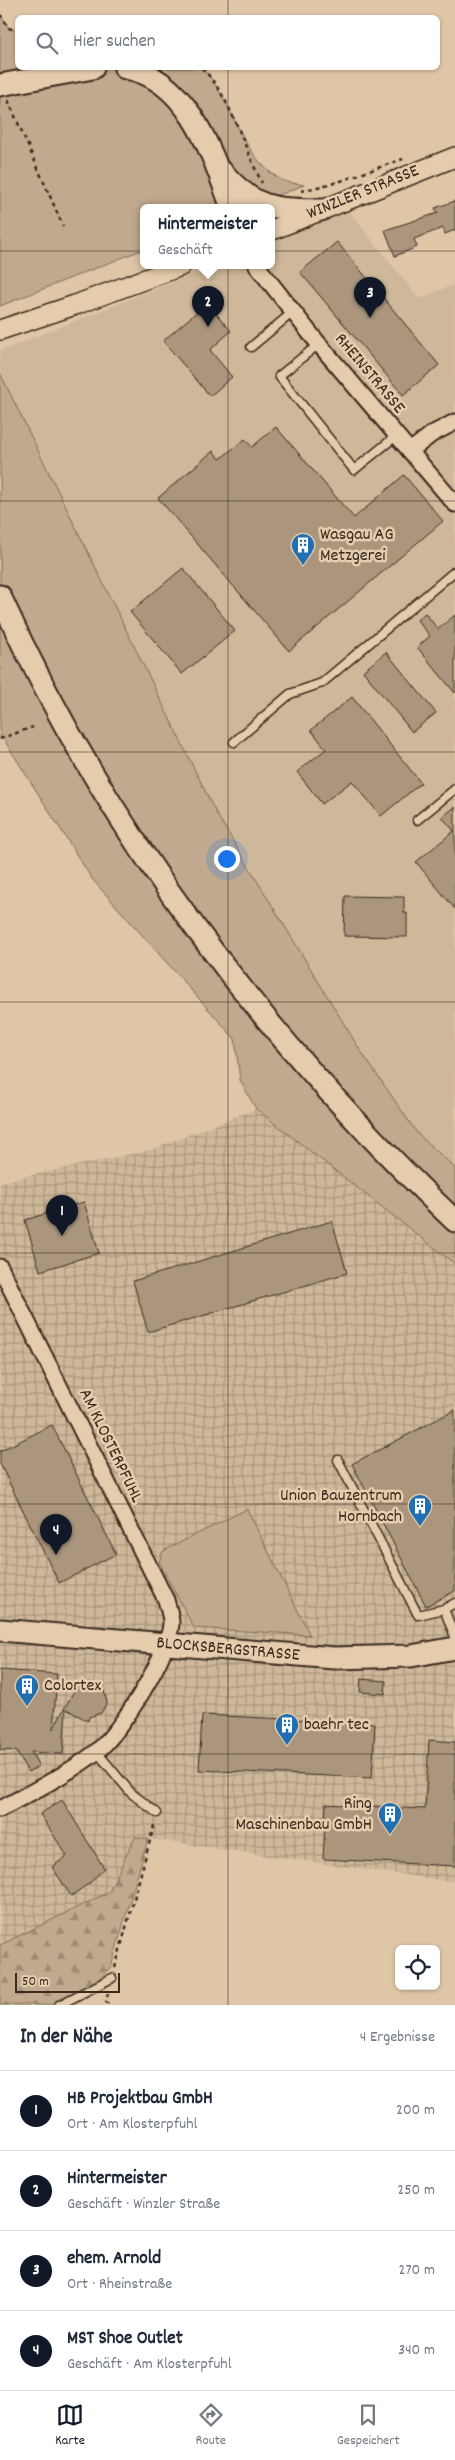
<!DOCTYPE html>
<html lang="de">
<meta charset="utf-8">
<style>
:root{--surface:#fff;--page:#f2f2f3;--text:#1f2937;--muted:#747a83;--line:#e0e1e3;--accent:#111827}
body{margin:0;font-family:Dekko,sans-serif;background:var(--page);color:var(--text)}
.controls{position:absolute;right:15px;bottom:15px;display:grid;overflow:hidden;border-radius:8px;box-shadow:0 1px 4px #0004}
.controls button{width:45px;height:45px;display:grid;place-items:center;padding:0;border:0;border-bottom:1px solid var(--line);background:var(--surface);color:var(--text);font:25px sans-serif}
.scale{position:absolute;left:15px;bottom:12px;width:105px;box-sizing:border-box;padding-left:5px;border:2px solid #3b2a1e;border-top:0;font-size:14px;line-height:18px;white-space:nowrap;color:#3b2a1e;-webkit-text-stroke:4px #e5ccad;paint-order:stroke}
.you{position:absolute;left:226px;top:858px;width:18px;height:18px;margin:-12px;border:4px solid #fff;border-radius:50%;background:#1a73e8;box-shadow:0 0 0 8px #1a73e833}
.badge{display:grid;place-items:center;width:32px;height:32px;border-radius:50%;background:var(--accent);color:#fff;font-size:16px;font-weight:700}
.pin{position:absolute;translate:-50% -41px;filter:drop-shadow(0 1px 2px #0008)}
.pin::after{content:'';position:absolute;top:26px;width:18px;height:15px;background:inherit;clip-path:polygon(0 0,100% 0,50% 100%)}
.popup{position:absolute;left:140px;top:204px;width:135px;height:65px;box-sizing:border-box;display:grid;place-content:center;border-radius:8px;background:var(--surface);filter:drop-shadow(0 1px 4px #0005);font-size:16px;white-space:nowrap;color:var(--muted)}
.popup b{font-size:19px;color:var(--text)}
.popup::after{content:'';position:absolute;left:50%;top:100%;margin-left:-10px;border:10px solid transparent;border-top-color:var(--surface)}
.list{margin:0;padding:0;list-style:none}
h2{display:flex;justify-content:space-between;align-items:center;height:65px;margin:0;padding:0 20px;font-size:21px}
h2 small{font-size:16px;font-weight:400;color:var(--muted)}
.list li{display:grid;grid-template-columns:32px 1fr auto;gap:15px;align-items:center;box-sizing:border-box;height:80px;padding:0 20px;border-top:1px solid var(--line)}
.list b{display:block;font-size:19px;white-space:nowrap}
.list p{margin:0;font-size:16px;white-space:nowrap;color:var(--muted)}
.list em{font-size:16px;font-style:normal;color:var(--muted)}
.icon{flex:none;width:28px;height:28px;fill:none;stroke:currentColor;stroke-width:2;stroke-linecap:round;stroke-linejoin:round}
.map{position:relative;flex:none;width:455px;height:2005px;overflow:hidden}
.search{position:absolute;background:var(--surface);box-shadow:0 1px 4px #0004;left:15px;right:15px;top:15px;height:55px;display:flex;align-items:center;gap:12px;box-sizing:border-box;padding:0 18px;border-radius:8px;color:var(--muted);font-size:19px}
.sheet{height:385px;background:var(--surface)}
nav{display:flex;justify-content:space-around;align-items:center;box-sizing:border-box;height:70px;border-top:1px solid var(--line);background:var(--surface);font-size:14px;color:var(--muted)}
nav a{display:grid;justify-items:center;gap:2px}
nav .on{color:var(--accent)}
.map>svg:first-child{display:block}
</style>
<div class="map">
<svg width="455" height="2005" viewBox="0 0 455 2005">
<defs>
<pattern id="industrial-grid" width="8" height="8" patternUnits="userSpaceOnUse" patternTransform="scale(1.25)"><rect width="8" height="8" fill="#cfb89a"/><path d="M0 4h8M4 0v8" fill="none" stroke="#a9967d"/></pattern>
<pattern id="forest-firs" width="22" height="20" patternUnits="userSpaceOnUse" patternTransform="scale(1.25)"><rect width="22" height="20" fill="#c0a98e"/><path d="M5 1l3.5 6h-7zM16 11l3.5 6h-7z" fill="#9d8a73"/></pattern>
</defs>
<rect width="100%" height="100%" fill="#dec6a7"/>
<filter id="ink" filterUnits="userSpaceOnUse"><feTurbulence type="fractalNoise" baseFrequency=".02" numOctaves="2"/><feDisplacementMap in="SourceGraphic" scale="10" xChannelSelector="R" yChannelSelector="G"/><feConvolveMatrix kernelMatrix="1 2 1 2 8 2 1 2 1" color-interpolation-filters="sRGB"/></filter>
<g filter="url(#ink)">
<polygon fill="#cfb89a" points="349,211 419,299 455,284 455,1168 417,1133 360,1050 216,813 0,373 0,351 213,266 272,266 272,242"/>
<polygon fill="url(#industrial-grid)" points="256,1109 455,1264 455,1882 135,1837 109,1892 0,1945 0,1182 150,1150"/>
<g fill="#c0a98e" stroke="#7e6a56">
<path d="M0 14 9 28 17 31 18 68H202C233 99 239 153 278 178 285 183 296 183 304 185L247 208H144V249L0 306Z"/>
<polygon points="0,373 216,813 360,1050 417,1133 455,1168 455,1264 256,1109 240,1080 235,1039 92,879 3,738 0,739"/>
<polygon points="247,1509 310,1635 194,1628 159,1562 163,1551"/>
</g>
<path fill="url(#forest-firs)" stroke="#7e6a56" d="M135 1837 148 1839 111 1967C100 1979 75 2002 58 2005 40 2005 19 2005 0 2005V1945L109 1892Z"/>
<g fill="#ab967d" stroke="#3b2a1e">
<polygon points="455,201 455,230 445,234 443,228 414,239 417,247 395,256 385,230 438,213 435,208"/>
<polygon points="337,242 439,365 403,395 300,272"/>
<polygon points="207,303 231,331 210,350 232,377 210,396 163,341"/>
<polygon points="276,427 354,518 404,475 443,521 289,651 158,498 213,451 220,459 245,439 252,447"/>
<polygon points="183,568 235,631 182,674 130,612"/>
<polygon points="425,613 438,629 455,615 455,693 417,647 430,636 417,620"/>
<polygon points="386,652 436,713 412,732 363,671"/>
<polygon points="352,697 421,783 381,816 352,781 322,804 297,772 326,749 311,730"/>
<polygon points="455,807 455,909 416,862 454,831 442,817"/>
<polygon points="345,896 404,897 404,913 407,913 407,937 344,936"/>
<polygon points="84,1202 99,1253 40,1271 25,1220"/>
<polygon points="332,1221 347,1273 148,1332 133,1281"/>
<polygon points="455,1410 455,1591 426,1606 352,1464"/>
<polygon points="52,1425 116,1554 59,1583 0,1464 0,1451"/>
<polygon points="0,1670 57,1674 53,1729 79,1682 82,1687 91,1682 104,1691 107,1702 101,1713 89,1717 88,1721 66,1709 63,1754 31,1752 39,1766 28,1772 16,1751 0,1750"/>
<polygon points="361,1679 386,1681 385,1694 360,1692"/>
<polygon points="202,1715 375,1723 372,1778 199,1770"/>
<polygon points="429,1740 455,1742 455,1866 323,1859 326,1804 425,1809"/>
<polygon points="62,1800 104,1868 91,1882 71,1896 52,1867 67,1856 40,1814"/>
</g>
<g fill="none" stroke-linecap="round" stroke-linejoin="round">
<g stroke="#3b2a1e" stroke-width="11">
<g id="service">
<polyline points="319,344 279,376 354,470 396,436"/>
<polyline points="251,347 293,312"/>
<polyline points="234,742 290,694 322,683 455,571"/>
<polyline points="417,820 455,789"/>
<polyline points="338,1460 418,1615 444,1609"/>
<polyline points="455,1603 444,1609 455,1637"/>
<polyline points="97,1752 131,1793 157,1813"/>
<polyline points="59,2005 112,1978"/>
</g>
</g>
<g stroke="#3b2a1e" stroke-width="19">
<g id="minor">
<polyline points="257,266 313,337 455,504"/>
<polyline points="410,451 432,434 455,422"/>
<path d="M0 1267 166 1600C168 1608 171 1615 171 1623 170 1653 120 1734 95 1753 66 1775 32 1792 0 1809"/>
</g>
</g>
<g stroke="#3b2a1e" stroke-width="22">
<g id="tertiary">
<polyline points="272,230 455,157"/>
<polyline points="0,330 75,305 181,266"/>
</g>
</g>
<g stroke="#3b2a1e" stroke-width="25">
<g id="secondary">
<path d="M125 68C189 78 213 156 232 208"/>
<polyline points="0,85 93,68"/>
<path d="M222 172C255 210 275 209 321 210"/>
<path d="M0 596C106 832 268 1043 455 1221"/>
<polyline points="0,1630 334,1658 411,1656 455,1648"/>
</g>
</g>
<g stroke="#3b2a1e" stroke-width="2.5" stroke-dasharray="4 4" stroke-linecap="butt">
<polyline points="0,14 9,28 18,31"/>
<path d="M202 68C231 97 243 146 262 183"/>
<polyline points="8,100 63,226"/>
<polyline points="301,191 338,182 403,159"/>
<polyline points="0,739 33,727"/>
<polyline points="115,1968 155,1822"/>
<polyline points="108,1993 106,2002 112,2005"/>
</g>
<use href="#service" stroke="#e5ccad" stroke-width="8"/>
<use href="#minor" stroke="#e5ccad" stroke-width="15"/>
<use href="#tertiary" stroke="#e5ccad" stroke-width="19"/>
<use href="#secondary" stroke="#e5ccad" stroke-width="21"/>
</g>
</g>
<path fill="none" stroke="#3b2a1e" stroke-width="1" stroke-opacity="0.55" d="M228 0V18M228 68V2005M0 251H455M0 501H455M0 752H455M0 1002H455M0 1253H455M0 1504H455M0 1754H455"/>
<defs>
<g id="building-pin" transform="scale(1.25)"><path d="M0 17L-7.5 6A9.5 9.5 0 1 1 7.5 6Z" fill="#1f6fb2" stroke="#e5ccad"/><path d="M-4-6H4V6H1V3H-1V6H-4ZM-2.5-4.3h1.7v1.8h-1.7ZM.8-4.3h1.7v1.8H.8ZM-2.5-1h1.7V.8h-1.7ZM.8-1h1.7V.8H.8Z" fill="#fff"/></g>
</defs>
<g fill-rule="evenodd">
<use href="#building-pin" x="303" y="545"/>
<use href="#building-pin" x="420" y="1506"/>
<use href="#building-pin" x="27" y="1686"/>
<use href="#building-pin" x="287" y="1725"/>
<use href="#building-pin" x="390" y="1814"/>
</g>
<g text-anchor="middle" dominant-baseline="central" stroke-width="5" stroke-linejoin="round" paint-order="stroke">
<g font-size="18" fill="#3b2a1e" stroke="#e5ccad">
<text transform="translate(363 193) rotate(-22)">WINZLER STRASSE</text>
<text transform="translate(369 374) rotate(50)">RHEINSTRASSE</text>
<text transform="translate(110 1446) rotate(64)">AM KLOSTERPFUHL</text>
<text transform="translate(228 1650) rotate(5)">BLOCKSBERGSTRASSE</text>
</g>
<g font-size="18" fill="#3b2a1e" stroke="#e5ccad" text-anchor="start">
<text x="320" y="535">Wasgau AG<tspan x="320" dy="21">Metzgerei</tspan></text>
<text x="402" y="1496" text-anchor="end">Union Bauzentrum<tspan x="402" dy="21">Hornbach</tspan></text>
<text x="44" y="1686">Colortex</text>
<text x="304" y="1725">baehr tec</text>
<text x="372" y="1804" text-anchor="end">Ring<tspan x="372" dy="21">Maschinenbau GmbH</tspan></text>
</g>
</g>
</svg>
<div class="controls">
<button><svg class="icon" aria-label="locate" viewBox="0 0 24 24"><circle cx="12" cy="12" r="6"/><path d="M12 2v4M12 18v4M2 12h4M18 12h4"/></svg></button>
</div>
<div class="scale">50 m</div>
<div class="you"></div>
<div class="pin badge" style="left:62px;top:1236px">1</div>
<div class="pin badge" style="left:208px;top:327px">2</div>
<div class="popup"><b>Hintermeister</b>Geschäft</div>
<div class="pin badge" style="left:370px;top:318px">3</div>
<div class="pin badge" style="left:56px;top:1555px">4</div>
<div class="search"><svg class="icon" aria-label="search" viewBox="0 0 24 24"><circle cx="10" cy="10" r="6"/><path d="M15 15l6 6"/></svg>Hier suchen</div>
</div>
<section class="sheet">
<h2>In der Nähe<small>4 Ergebnisse</small></h2>
<ul class="list">
<li><span class="badge">1</span><div><b>HB Projektbau GmbH</b><p>Ort · Am Klosterpfuhl</p></div><em>200 m</em></li>
<li><span class="badge">2</span><div><b>Hintermeister</b><p>Geschäft · Winzler Straße</p></div><em>250 m</em></li>
<li><span class="badge">3</span><div><b>ehem. Arnold</b><p>Ort · Rheinstraße</p></div><em>270 m</em></li>
<li><span class="badge">4</span><div><b>MST Shoe Outlet</b><p>Geschäft · Am Klosterpfuhl</p></div><em>340 m</em></li>
</ul>
</section>
<nav>
<a class="on"><svg class="icon" aria-label="map" viewBox="0 0 24 24"><path d="M3 6l6-2 6 2 6-2v14l-6 2-6-2-6 2zM9 4v14M15 6v14"/></svg>Karte</a>
<a><svg class="icon" aria-label="directions" viewBox="0 0 24 24"><path d="M12 3l9 9-9 9-9-9zM9 14v-3h6M13 9l2 2-2 2"/></svg>Route</a>
<a><svg class="icon" aria-label="saved" viewBox="0 0 24 24"><path d="M7 4h10v16l-5-4-5 4z"/></svg>Gespeichert</a>
</nav>
